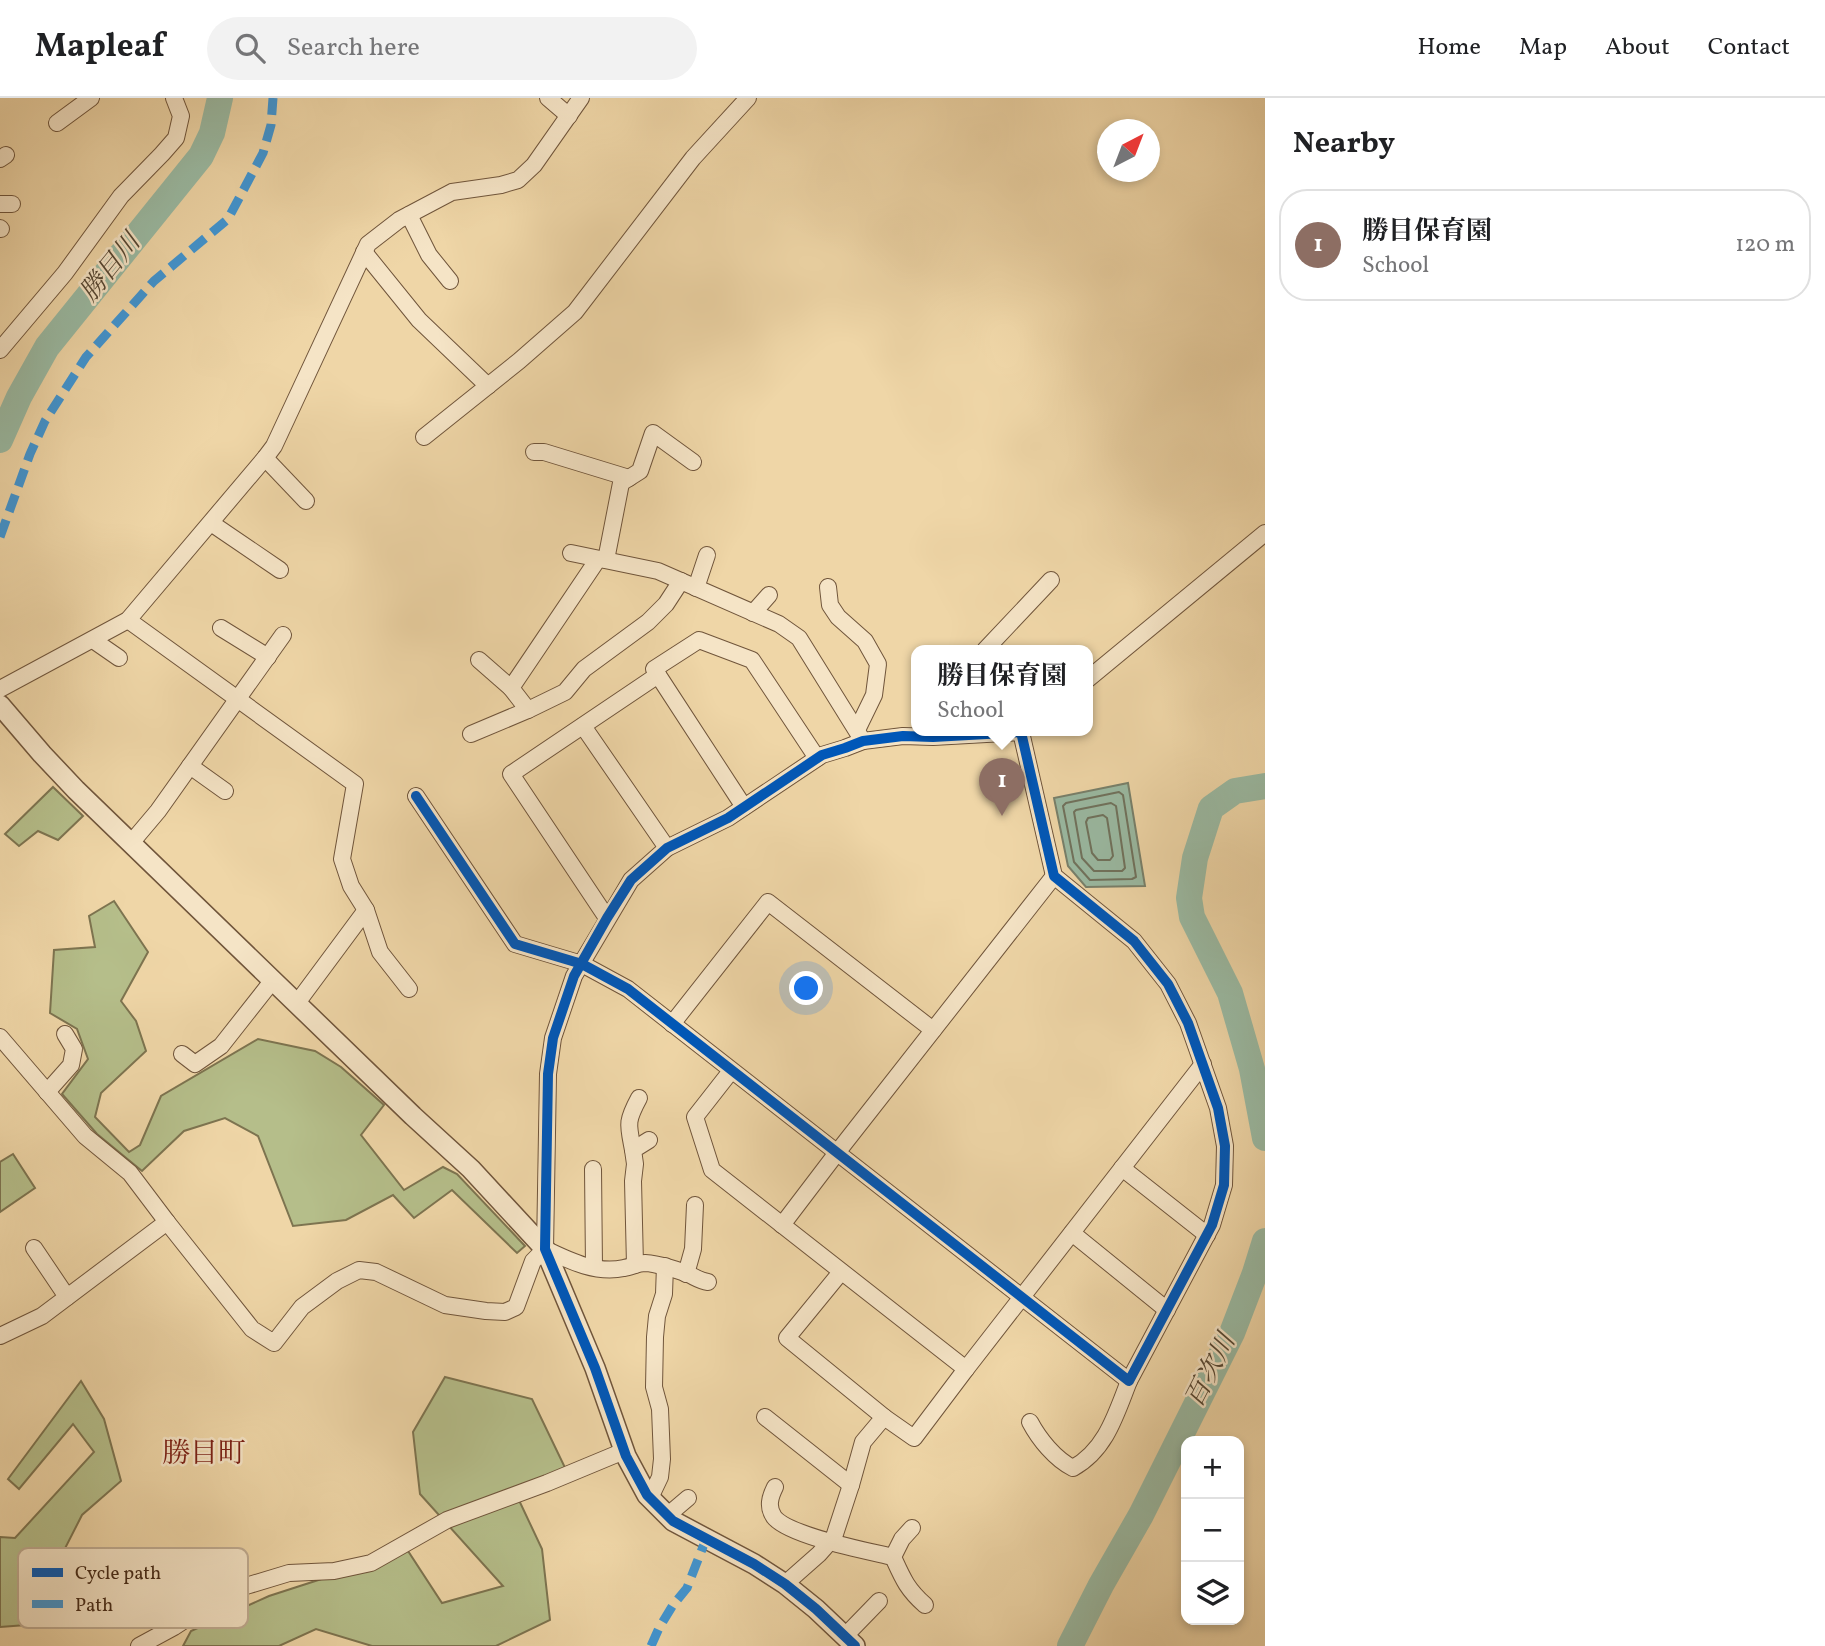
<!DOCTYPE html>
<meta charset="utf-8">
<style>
:root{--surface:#fff;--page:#f2f2f2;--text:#202124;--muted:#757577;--line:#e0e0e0;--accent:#d93025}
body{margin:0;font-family:Vollkorn,"Noto Serif JP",serif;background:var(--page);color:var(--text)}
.controls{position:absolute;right:21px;bottom:21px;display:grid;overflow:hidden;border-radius:14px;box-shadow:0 4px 10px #0003}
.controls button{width:63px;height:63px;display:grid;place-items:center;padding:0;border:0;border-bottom:2px solid var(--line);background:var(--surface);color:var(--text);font:35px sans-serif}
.compass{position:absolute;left:1097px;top:21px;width:63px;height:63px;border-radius:50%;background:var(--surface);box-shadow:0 4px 10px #0003;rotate:42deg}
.you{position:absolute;left:807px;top:891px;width:24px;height:24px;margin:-18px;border:5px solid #fff;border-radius:50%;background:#1a73e8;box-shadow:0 0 0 10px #1a73e833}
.badge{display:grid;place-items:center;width:46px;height:46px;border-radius:50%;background:var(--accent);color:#fff;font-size:23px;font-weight:700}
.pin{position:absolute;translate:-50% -58px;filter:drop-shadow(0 2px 4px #0008)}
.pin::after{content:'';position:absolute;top:37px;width:24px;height:21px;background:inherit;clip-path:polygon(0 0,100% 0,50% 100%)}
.popup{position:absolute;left:911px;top:547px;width:182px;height:91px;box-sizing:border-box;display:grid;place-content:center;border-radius:14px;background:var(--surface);filter:drop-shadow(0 2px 5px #0005);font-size:23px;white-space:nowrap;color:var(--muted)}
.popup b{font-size:26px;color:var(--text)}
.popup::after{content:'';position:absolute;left:50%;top:100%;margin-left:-14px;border:14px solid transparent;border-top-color:var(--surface)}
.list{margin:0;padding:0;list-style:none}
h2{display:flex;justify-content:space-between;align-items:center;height:91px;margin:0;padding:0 28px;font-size:30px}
h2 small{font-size:23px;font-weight:400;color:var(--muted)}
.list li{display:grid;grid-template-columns:46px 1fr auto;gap:21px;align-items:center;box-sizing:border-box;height:112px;margin:0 14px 14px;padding:0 14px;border:2px solid var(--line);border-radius:28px}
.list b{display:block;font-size:26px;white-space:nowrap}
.list p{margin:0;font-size:23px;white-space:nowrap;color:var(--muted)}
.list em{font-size:23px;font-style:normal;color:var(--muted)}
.icon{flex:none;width:38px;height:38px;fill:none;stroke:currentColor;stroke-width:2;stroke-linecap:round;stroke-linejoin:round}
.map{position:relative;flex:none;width:1265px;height:1548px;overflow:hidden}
header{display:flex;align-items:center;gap:42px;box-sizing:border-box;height:98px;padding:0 35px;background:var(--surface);border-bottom:2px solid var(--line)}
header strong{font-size:33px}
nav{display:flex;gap:38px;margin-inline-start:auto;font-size:24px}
.search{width:490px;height:63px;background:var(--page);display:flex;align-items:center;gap:18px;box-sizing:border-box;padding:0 24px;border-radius:38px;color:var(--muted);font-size:26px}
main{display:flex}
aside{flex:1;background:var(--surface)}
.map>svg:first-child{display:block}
</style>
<header>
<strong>Mapleaf</strong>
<div class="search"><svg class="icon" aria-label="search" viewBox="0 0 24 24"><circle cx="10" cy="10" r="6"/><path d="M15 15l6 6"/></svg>Search here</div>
<nav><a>Home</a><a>Map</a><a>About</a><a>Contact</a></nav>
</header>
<main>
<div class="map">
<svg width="1265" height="1548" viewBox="0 0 1265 1548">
<rect width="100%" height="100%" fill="#efd6a7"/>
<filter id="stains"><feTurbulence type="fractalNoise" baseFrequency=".00286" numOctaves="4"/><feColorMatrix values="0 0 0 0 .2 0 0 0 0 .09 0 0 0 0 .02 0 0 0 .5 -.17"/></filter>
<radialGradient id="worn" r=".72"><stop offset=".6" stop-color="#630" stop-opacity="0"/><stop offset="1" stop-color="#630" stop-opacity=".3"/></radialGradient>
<g fill="#b5be8a" stroke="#7d7450" stroke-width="2">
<polygon points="53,689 83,718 58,742 38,733 19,748 5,736"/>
<polygon points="114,803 148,854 121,903 136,923 146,953 101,995 95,1019 129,1054 140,1047 161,998 258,941 315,953 341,969 384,1007 361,1037 404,1092 443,1069 457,1076 525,1148 517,1155 452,1092 414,1120 393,1097 346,1122 293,1128 258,1038 225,1020 184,1033 142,1073 97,1036 62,996 88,961 77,931 50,915 54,852 95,849 89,818"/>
<polygon points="13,1056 35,1090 0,1114 0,1064"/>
<polygon points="445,1279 532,1301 569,1378 517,1398 542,1451 550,1522 496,1548 372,1548 316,1531 279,1548 183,1548 191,1533 269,1498 408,1453 442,1505 503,1488 420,1396 413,1334"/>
<polygon points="81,1283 104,1321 121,1383 82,1417 26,1527 0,1529 0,1439 15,1440 94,1354 73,1326 19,1391 8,1381"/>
</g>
<polygon fill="#9abaa3" stroke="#78806b" stroke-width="2" points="1128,685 1145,788 1086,789 1068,768 1054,700"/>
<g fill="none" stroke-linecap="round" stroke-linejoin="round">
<g stroke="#70725d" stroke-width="2">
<polygon points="1119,694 1123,697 1136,779 1132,781 1090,782 1074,764 1063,708 1066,705"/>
<polygon points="1111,705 1116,708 1125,770 1122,773 1094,773 1082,760 1074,714 1076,712"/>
<polygon points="1103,717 1107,720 1113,758 1110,762 1098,762 1092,755 1086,724 1088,720"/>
</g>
<g stroke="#9abaa3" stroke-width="26">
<polyline points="0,342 19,299 47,249 201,58 212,35 220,0"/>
<polyline points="1265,688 1235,693 1211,710 1195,760 1189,800 1192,819 1230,895 1252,971 1265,1040"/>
<polyline points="1070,1548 1101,1487 1141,1417 1232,1235 1255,1175 1265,1143"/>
</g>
<g stroke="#70553b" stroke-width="18">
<g id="minor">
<polyline points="548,0 569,18"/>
<polyline points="57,25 91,0"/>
<polyline points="0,61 6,57"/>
<polyline points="0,106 12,106"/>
<polyline points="409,117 429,157 450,183"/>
<polyline points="0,130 1,131"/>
<polyline points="364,154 419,222 488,288"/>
<polyline points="0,252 65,175 121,98 162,56 176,40 181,18 174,0"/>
<polyline points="424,339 519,263 575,214 693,60 748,0"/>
<polyline points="534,354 544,354 629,380"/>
<polyline points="265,360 306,403"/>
<polyline points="211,425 280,472"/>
<polyline points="571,455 658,473 779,526 799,540 863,643"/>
<polyline points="606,462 621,385 640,373 653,335 693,364"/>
<polyline points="828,489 830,507 838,519 865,543 878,566 874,597 857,632"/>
<polyline points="696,490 707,457"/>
<polyline points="753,515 769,497"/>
<polyline points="128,522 355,686 342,761 351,788 366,812"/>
<polyline points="221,530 268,559"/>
<polyline points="93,542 119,560"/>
<polyline points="985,552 1051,482"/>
<polyline points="479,562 511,590 598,461"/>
<polyline points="658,577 744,709"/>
<polyline points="1088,581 1265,435"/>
<polyline points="0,591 128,522 265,360 274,348 368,146 399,122 452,94 501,87 518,82 534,67 581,0"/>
<polyline points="528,612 565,594 584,571 648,524 666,506 681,483"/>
<polyline points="583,628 667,750"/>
<polyline points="471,636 528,612 511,590"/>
<polyline points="190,668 225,693"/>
<polyline points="416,698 515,846 582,866 628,891 1129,1283 1212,1127 1224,1087 1225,1048 1218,1010 1188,925 1168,886 1134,843 1054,778 1021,634"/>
<polyline points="131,745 158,713 283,537"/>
<polyline points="607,820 511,676 658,577 654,571 699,542 752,562 817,660"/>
<polyline points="297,905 366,812 380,854 409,891"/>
<polyline points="672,926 768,804 933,932"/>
<polyline points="0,939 85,1038 130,1075 167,1124 252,1231 274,1245 302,1209 337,1183 359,1172 376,1174 445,1207 486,1213 505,1214 516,1209 533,1163 545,1151 548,976 553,940 574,878 631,782 667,750 728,720 822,657 845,650 863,643 903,638 933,639 1021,634 1024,632"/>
<polyline points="182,956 195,966 221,948 273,882"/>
<polyline points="731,973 695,1019 712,1072 966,1271 1203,966"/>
<polyline points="47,994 71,967 74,951 65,936"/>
<path d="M633 1052C628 1026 626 1024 639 1000"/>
<polyline points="1122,1070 1207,1137"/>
<polyline points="593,1071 594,1169"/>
<polyline points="782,1127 836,1056 1054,778"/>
<polyline points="1072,1135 1167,1212"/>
<polyline points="34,1150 67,1199"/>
<path d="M545 1151C570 1163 596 1176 624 1170 631 1169 638 1165 645 1165 660 1166 674 1171 688 1176 695 1179 700 1183 708 1184"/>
<polyline points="635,1167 633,1083 635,1066 633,1052 649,1042"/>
<polyline points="686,1176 693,1151 695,1107"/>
<polyline points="0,1238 42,1218 167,1124"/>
<polyline points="765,1319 851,1387"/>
<polyline points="884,1319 914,1340 966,1271"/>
<path d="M1030 1324C1039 1341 1055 1361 1073 1370 1106 1352 1116 1316 1129 1283"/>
<path d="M775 1389C770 1399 767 1409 774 1419 789 1438 868 1453 893 1459L902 1441 912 1430"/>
<polyline points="650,1400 660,1379 662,1361 660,1311 654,1289 655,1239 657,1218 664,1196 665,1168"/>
<polyline points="668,1417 688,1400"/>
<path d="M893 1459C903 1481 907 1491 925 1507"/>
<polyline points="785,1486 819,1456 834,1439 851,1387 863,1344 884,1319 787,1240 841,1174"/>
<polyline points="845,1538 879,1503"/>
<polyline points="139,1548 174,1529 203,1510 246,1488 289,1475 334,1473 371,1465 447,1422 547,1385 624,1353"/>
</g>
</g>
<g stroke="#70553b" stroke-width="22">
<polyline id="tertiary" points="0,607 42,656 76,692 413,1018 471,1071 545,1151 595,1270 626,1358 647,1397 673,1423 754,1466 785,1486 816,1511 855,1548"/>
</g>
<use href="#minor" stroke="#f5e4c6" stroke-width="16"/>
<use href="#tertiary" stroke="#f5e4c6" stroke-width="19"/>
<g stroke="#4096d4" stroke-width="9" stroke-dasharray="18 9" stroke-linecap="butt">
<polyline points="0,439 30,356 45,323 86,259 154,183 228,121 263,55 271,27 273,0"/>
<polyline points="651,1548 659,1530 673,1507 687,1490 706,1441"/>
</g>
<g stroke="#f5e4c6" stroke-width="15">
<g id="cycleway">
<polyline points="416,698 515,846 582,866 628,891 1129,1283 1212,1127 1224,1087 1225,1048 1218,1010 1188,925 1168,886 1134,843 1054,778 1021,634"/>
<polyline points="855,1548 816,1511 785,1486 754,1466 673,1423 647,1397 626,1358 595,1270 545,1151 548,976 553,940 574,878 607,820 631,782 667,750 728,720 822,657 845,650 863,643 903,638 933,639 1021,634 1024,632"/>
</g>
</g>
<use href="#cycleway" stroke="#0057b8" stroke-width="10"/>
</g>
<g text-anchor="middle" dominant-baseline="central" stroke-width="5" stroke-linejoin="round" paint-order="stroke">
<g font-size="26" font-style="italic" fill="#564733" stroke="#f5e4c6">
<text transform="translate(111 170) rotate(-51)">勝目川</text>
<text transform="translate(1211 1273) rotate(-63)">百次川</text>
</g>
<g font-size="28" fill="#7a1f14" stroke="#f5e4c6">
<text x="204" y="1356">勝目町</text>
</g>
</g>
<rect x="18" y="1450" width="230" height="80" rx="10" fill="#f5e4c6" stroke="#c0ac92" stroke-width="2"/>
<rect x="32" y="1470" width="31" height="9" fill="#0057b8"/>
<rect x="32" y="1502" width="31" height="8" fill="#4096d4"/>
<g font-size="19" fill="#452a17">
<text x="75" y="1481">Cycle path</text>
<text x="75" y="1513">Path</text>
</g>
<rect width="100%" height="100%" filter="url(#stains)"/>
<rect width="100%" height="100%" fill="url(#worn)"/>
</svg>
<div class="controls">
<button>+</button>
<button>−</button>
<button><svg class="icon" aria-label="layers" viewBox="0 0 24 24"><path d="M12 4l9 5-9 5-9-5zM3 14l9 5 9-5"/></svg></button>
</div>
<svg class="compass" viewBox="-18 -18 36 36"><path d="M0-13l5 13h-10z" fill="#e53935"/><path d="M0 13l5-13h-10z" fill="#757577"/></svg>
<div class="you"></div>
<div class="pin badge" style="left:1002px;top:718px;background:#8d6e63">1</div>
<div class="popup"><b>勝目保育園</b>School</div>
</div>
<aside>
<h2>Nearby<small></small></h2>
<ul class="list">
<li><span class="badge" style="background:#8d6e63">1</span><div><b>勝目保育園</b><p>School</p></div><em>120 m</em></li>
</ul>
</aside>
</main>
